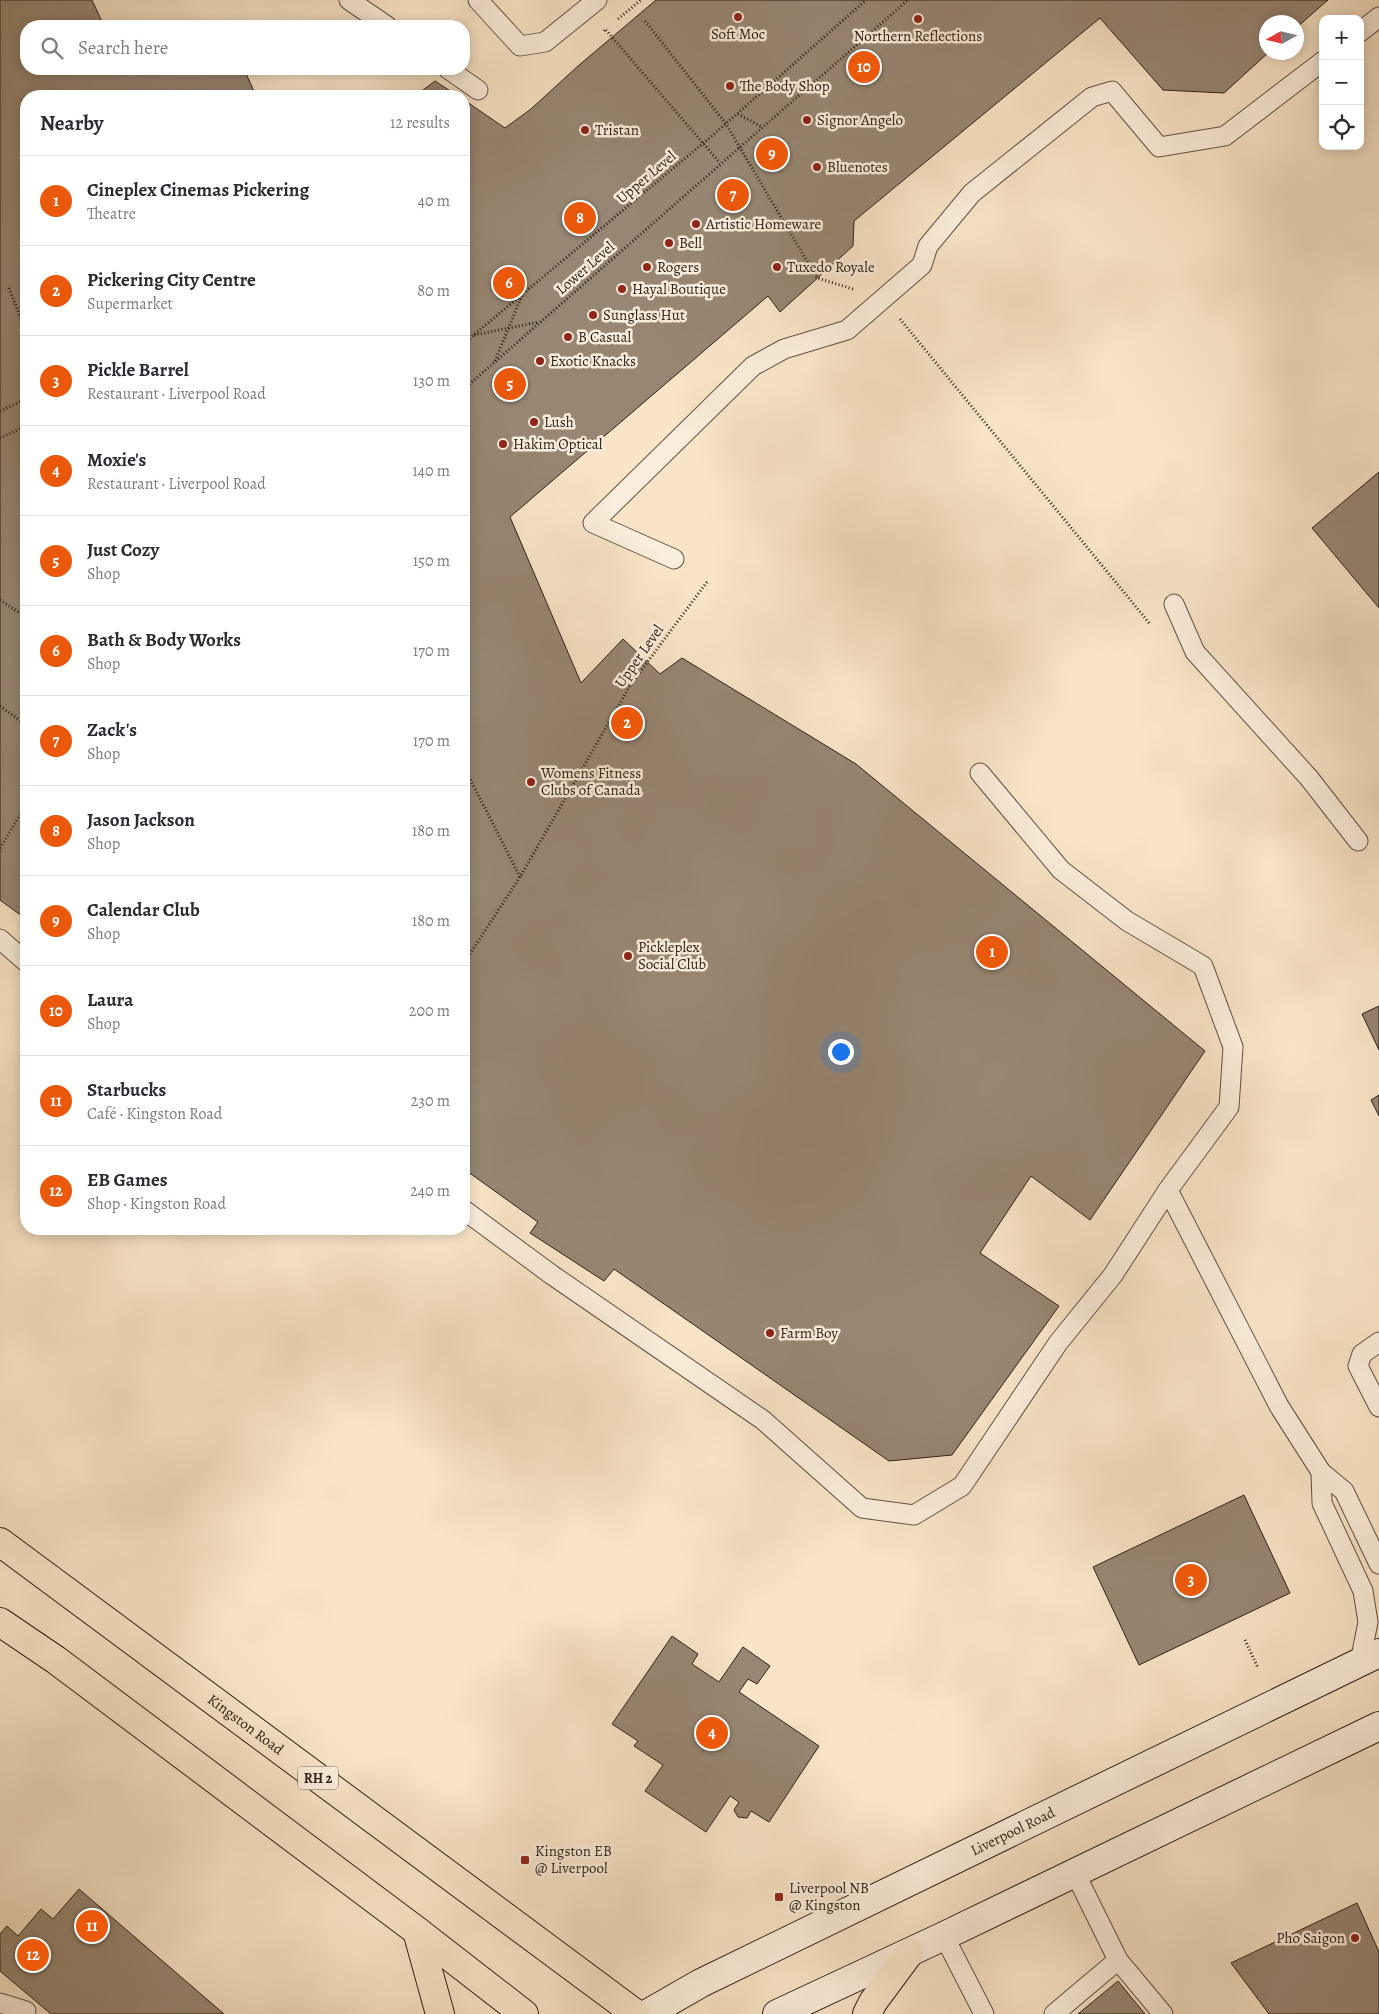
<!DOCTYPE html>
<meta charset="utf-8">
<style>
:root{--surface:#fff;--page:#f7f7f7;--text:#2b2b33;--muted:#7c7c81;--line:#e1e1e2;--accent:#ea580c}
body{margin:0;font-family:Alegreya,serif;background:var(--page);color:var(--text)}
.controls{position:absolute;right:15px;top:15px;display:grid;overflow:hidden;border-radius:10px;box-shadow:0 2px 12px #0003}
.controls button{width:45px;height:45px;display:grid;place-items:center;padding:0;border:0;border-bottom:1px solid var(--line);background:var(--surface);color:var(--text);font:25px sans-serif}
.compass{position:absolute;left:1259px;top:15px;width:45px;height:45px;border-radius:50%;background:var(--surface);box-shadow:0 2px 12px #0003;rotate:262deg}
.you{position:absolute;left:840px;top:1051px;width:18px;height:18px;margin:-12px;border:4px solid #fff;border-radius:50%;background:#1a73e8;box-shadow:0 0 0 8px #1a73e833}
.badge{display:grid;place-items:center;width:32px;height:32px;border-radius:50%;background:var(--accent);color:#fff;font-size:16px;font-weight:700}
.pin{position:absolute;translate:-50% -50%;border:2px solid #fff;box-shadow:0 1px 5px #0006}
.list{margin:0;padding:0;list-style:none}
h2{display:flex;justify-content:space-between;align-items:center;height:65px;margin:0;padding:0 20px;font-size:21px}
h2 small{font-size:16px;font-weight:400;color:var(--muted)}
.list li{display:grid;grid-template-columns:32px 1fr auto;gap:15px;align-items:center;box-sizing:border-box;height:90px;padding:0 20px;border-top:1px solid var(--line)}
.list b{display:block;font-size:19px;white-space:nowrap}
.list p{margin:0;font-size:16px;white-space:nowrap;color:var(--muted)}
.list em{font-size:16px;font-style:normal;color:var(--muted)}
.icon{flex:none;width:28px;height:28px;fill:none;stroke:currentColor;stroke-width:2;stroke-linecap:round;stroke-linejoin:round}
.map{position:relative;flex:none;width:1379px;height:2014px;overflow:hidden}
.search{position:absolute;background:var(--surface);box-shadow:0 2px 12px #0003;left:20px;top:20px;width:450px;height:55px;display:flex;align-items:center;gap:12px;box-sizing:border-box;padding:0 18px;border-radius:20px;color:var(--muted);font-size:19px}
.panel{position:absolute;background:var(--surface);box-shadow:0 2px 12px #0003;left:20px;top:90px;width:450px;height:1145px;border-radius:20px}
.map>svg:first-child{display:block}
</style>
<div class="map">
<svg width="1379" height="2014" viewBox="0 0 1379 2014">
<rect width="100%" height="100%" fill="#f9e4c7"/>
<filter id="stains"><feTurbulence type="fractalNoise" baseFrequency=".004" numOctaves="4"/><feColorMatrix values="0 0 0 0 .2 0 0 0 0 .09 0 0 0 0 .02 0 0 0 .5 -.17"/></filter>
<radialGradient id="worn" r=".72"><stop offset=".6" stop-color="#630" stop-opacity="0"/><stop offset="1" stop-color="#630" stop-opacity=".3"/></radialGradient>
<g fill="#978673" stroke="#2d2017">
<polygon points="0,0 92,0 104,26 26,26 26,69 244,69 256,96 26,96 26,919 0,900"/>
<polygon points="656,0 1328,0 1296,28 1296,22 1266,22 1266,52 1269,52 1224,93 1163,90 1100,18 854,221 853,246 780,312 768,296 510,517 581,683 623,639 660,674 682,658 856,764 1205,1051 1090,1220 1031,1176 980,1253 1059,1306 952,1455 889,1461 614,1269 604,1281 530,1233 538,1222 464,1169 464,100 505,128 531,109 578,66"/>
<polygon points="435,81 458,96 415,96"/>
<polygon points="1379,472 1379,608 1312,528"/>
<polygon points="1379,1006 1379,1050 1362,1014"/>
<polygon points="1379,1095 1379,1116 1371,1100"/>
<polygon points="1244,1495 1290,1593 1139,1665 1093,1567"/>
<polygon points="672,1636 698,1654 692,1664 719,1682 743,1647 770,1666 757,1684 748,1679 739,1692 819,1746 769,1822 751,1811 747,1818 738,1817 734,1810 739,1802 730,1796 706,1832 645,1791 663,1765 634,1746 638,1741 612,1724"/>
<polygon points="79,1889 224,2014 51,2014 0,1971 0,1934 7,1926 18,1936 41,1909 53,1919"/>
<polygon points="1357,1903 1379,1952 1379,2014 1269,2014 1231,1963"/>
<polygon points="1118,1981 1145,2014 1078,2014"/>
</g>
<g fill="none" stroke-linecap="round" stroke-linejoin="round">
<g stroke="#605143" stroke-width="21">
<g id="service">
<polyline points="349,0 387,26"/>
<polyline points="478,0 520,46 545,42 597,0"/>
<polyline points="1360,32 1379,17"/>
<polyline points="448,69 478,90"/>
<polyline points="674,559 593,523 753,366 784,349 847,330 922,265 928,246 972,193 1092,97 1112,91 1159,147 1225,136 1323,61"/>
<polyline points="1174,604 1195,652 1309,778 1358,841"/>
<polyline points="0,939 26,962"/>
<polyline points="1168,1190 1279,1406 1321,1472 1344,1491 1379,1564"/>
<polyline points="464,1210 552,1275 763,1420 862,1508 914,1515 962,1486 1058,1343 1113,1275 1168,1190 1229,1107 1233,1047 1203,966 1127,921 1061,870 980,773"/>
<polyline points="1379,1342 1362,1354 1358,1366 1379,1407"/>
<polyline points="1321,1472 1322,1503 1363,1591 1368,1622 1360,1662"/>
<polyline points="1075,1873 1118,1960"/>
<polyline points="944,1936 984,2014"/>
<polyline points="0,2003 26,2011"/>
<polyline points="1054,2014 1118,1960 1163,2014"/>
</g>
</g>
<g stroke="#2d2017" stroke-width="30">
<g id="secondary">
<path id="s1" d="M647 2014 701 1983 1379 1653"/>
<polyline points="777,2014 944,1936 1379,1726"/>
</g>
</g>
<g stroke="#2d2017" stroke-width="30">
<g id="primary">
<path id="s2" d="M0 1542 636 2014"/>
<polyline points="0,1622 56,1660 417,1931 524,2014"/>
<polyline points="417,1931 440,2014"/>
<polyline points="867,2014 873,2002 910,1952"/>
</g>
</g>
<g stroke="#2d2017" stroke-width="3" stroke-dasharray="1 2.5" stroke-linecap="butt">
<polyline points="618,19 641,0"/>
<polyline points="645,21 726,124 817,278 853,289"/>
<polyline points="604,31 605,29 720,163"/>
<polyline points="738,114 762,127"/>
<polyline points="9,288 26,331"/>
<polyline points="900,319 1150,624"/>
<polyline points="474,335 539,322"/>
<polyline points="464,343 713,135 866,0"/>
<polyline points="495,361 522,295"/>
<polyline points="464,389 908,0"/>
<polyline points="0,411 26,399"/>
<polyline points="0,438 26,426"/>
<polyline points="0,600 26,617"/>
<polyline points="0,706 26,725"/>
<polyline points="464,767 520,877"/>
<polyline points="0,848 26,805"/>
<polyline points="464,963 520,877 631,684 707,582"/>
<polyline points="1245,1640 1258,1668"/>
</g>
<use href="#service" stroke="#fbeddb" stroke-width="19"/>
<use href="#secondary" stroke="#fbeddb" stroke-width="28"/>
<use href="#primary" stroke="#f9e4c7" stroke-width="28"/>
</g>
<g fill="#8f2418" stroke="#fbeddb" stroke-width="2">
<circle cx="738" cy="17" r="5"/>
<circle cx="918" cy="19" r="5"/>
<circle cx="730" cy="86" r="5"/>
<circle cx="807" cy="120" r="5"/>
<circle cx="585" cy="130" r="5"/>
<circle cx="817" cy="167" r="5"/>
<circle cx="696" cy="224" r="5"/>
<circle cx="669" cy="243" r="5"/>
<circle cx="647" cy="267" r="5"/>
<circle cx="777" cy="267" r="5"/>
<circle cx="622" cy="289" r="5"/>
<circle cx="593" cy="315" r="5"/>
<circle cx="568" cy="337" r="5"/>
<circle cx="540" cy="361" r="5"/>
<circle cx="534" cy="422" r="5"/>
<circle cx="503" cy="444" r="5"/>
<circle cx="531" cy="782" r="5"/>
<circle cx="628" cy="956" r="5"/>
<circle cx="770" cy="1333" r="5"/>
<rect x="520" y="1855" width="10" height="10" rx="2.5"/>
<rect x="774" y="1892" width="10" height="10" rx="2.5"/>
<circle cx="1355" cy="1938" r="5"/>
</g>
<g text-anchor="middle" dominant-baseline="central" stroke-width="5" stroke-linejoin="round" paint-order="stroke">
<rect fill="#fbeddb" stroke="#6b5e52" stroke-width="1" x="298" y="1766.5" width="40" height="23" rx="4"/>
<g font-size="14" font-weight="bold" fill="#2d2017">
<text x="318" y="1778">RH 2</text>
</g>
<g font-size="15" fill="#2d2017" stroke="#fbeddb" text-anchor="start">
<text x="738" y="34" text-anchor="middle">Soft Moc</text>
<text x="918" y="36" text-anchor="middle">Northern Reflections</text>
<text x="740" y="86">The Body Shop</text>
<text x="817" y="120">Signor Angelo</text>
<text x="595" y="130">Tristan</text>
<text x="827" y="167">Bluenotes</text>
<text x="706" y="224">Artistic Homeware</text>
<text x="679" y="243">Bell</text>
<text x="657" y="267">Rogers</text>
<text x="787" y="267">Tuxedo Royale</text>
<text x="632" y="289">Hayal Boutique</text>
<text x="603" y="315">Sunglass Hut</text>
<text x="578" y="337">B Casual</text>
<text x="550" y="361">Exotic Knacks</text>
<text x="544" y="422">Lush</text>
<text x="513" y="444">Hakim Optical</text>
<text x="541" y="773">Womens Fitness<tspan x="541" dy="17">Clubs of Canada</tspan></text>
<text x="638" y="947">Pickleplex<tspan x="638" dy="17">Social Club</tspan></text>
<text x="780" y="1333">Farm Boy</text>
<text x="535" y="1851">Kingston EB<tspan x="535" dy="17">@ Liverpool</tspan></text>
<text x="789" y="1888">Liverpool NB<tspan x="789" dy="17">@ Kingston</tspan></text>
<text x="1345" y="1938" text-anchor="end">Pho Saigon</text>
</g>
<g font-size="15" fill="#2d2017" stroke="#fbeddb">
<text transform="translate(646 177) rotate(-40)">Upper Level</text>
<text transform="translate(585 268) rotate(-41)">Lower Level</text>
<text transform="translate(639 656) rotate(-55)">Upper Level</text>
<text stroke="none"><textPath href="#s2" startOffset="306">Kingston Road</textPath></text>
<text stroke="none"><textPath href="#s1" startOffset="409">Liverpool Road</textPath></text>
</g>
</g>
<rect width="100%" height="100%" filter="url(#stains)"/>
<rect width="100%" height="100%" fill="url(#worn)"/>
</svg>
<div class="controls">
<button>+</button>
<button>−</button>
<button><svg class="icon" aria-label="locate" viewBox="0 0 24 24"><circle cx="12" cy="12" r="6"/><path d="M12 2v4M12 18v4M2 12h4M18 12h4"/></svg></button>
</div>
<svg class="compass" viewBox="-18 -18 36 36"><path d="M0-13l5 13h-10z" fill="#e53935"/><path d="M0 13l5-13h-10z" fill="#7c7c81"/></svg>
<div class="you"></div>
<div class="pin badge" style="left:992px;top:952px">1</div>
<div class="pin badge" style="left:627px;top:723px">2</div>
<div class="pin badge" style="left:1191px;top:1580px">3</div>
<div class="pin badge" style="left:712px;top:1733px">4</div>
<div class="pin badge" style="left:510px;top:384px">5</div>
<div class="pin badge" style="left:509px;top:283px">6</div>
<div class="pin badge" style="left:733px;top:195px">7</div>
<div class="pin badge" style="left:580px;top:218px">8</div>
<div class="pin badge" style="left:772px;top:154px">9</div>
<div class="pin badge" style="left:864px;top:67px">10</div>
<div class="pin badge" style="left:92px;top:1926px">11</div>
<div class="pin badge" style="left:33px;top:1955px">12</div>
<div class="search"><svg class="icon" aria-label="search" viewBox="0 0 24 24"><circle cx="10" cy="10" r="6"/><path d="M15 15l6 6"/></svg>Search here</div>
<section class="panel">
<h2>Nearby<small>12 results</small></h2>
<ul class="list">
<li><span class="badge">1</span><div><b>Cineplex Cinemas Pickering</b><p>Theatre</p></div><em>40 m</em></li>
<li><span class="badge">2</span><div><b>Pickering City Centre</b><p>Supermarket</p></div><em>80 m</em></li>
<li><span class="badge">3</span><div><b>Pickle Barrel</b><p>Restaurant · Liverpool Road</p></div><em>130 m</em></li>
<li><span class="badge">4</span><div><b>Moxie's</b><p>Restaurant · Liverpool Road</p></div><em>140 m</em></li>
<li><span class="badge">5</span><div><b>Just Cozy</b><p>Shop</p></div><em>150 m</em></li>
<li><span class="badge">6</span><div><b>Bath &amp; Body Works</b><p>Shop</p></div><em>170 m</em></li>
<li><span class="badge">7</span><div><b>Zack's</b><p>Shop</p></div><em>170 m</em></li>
<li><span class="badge">8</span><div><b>Jason Jackson</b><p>Shop</p></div><em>180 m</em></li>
<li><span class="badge">9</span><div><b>Calendar Club</b><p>Shop</p></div><em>180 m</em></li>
<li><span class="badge">10</span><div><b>Laura</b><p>Shop</p></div><em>200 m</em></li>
<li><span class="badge">11</span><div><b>Starbucks</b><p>Café · Kingston Road</p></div><em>230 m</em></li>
<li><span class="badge">12</span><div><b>EB Games</b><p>Shop · Kingston Road</p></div><em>240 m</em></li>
</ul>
</section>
</div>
